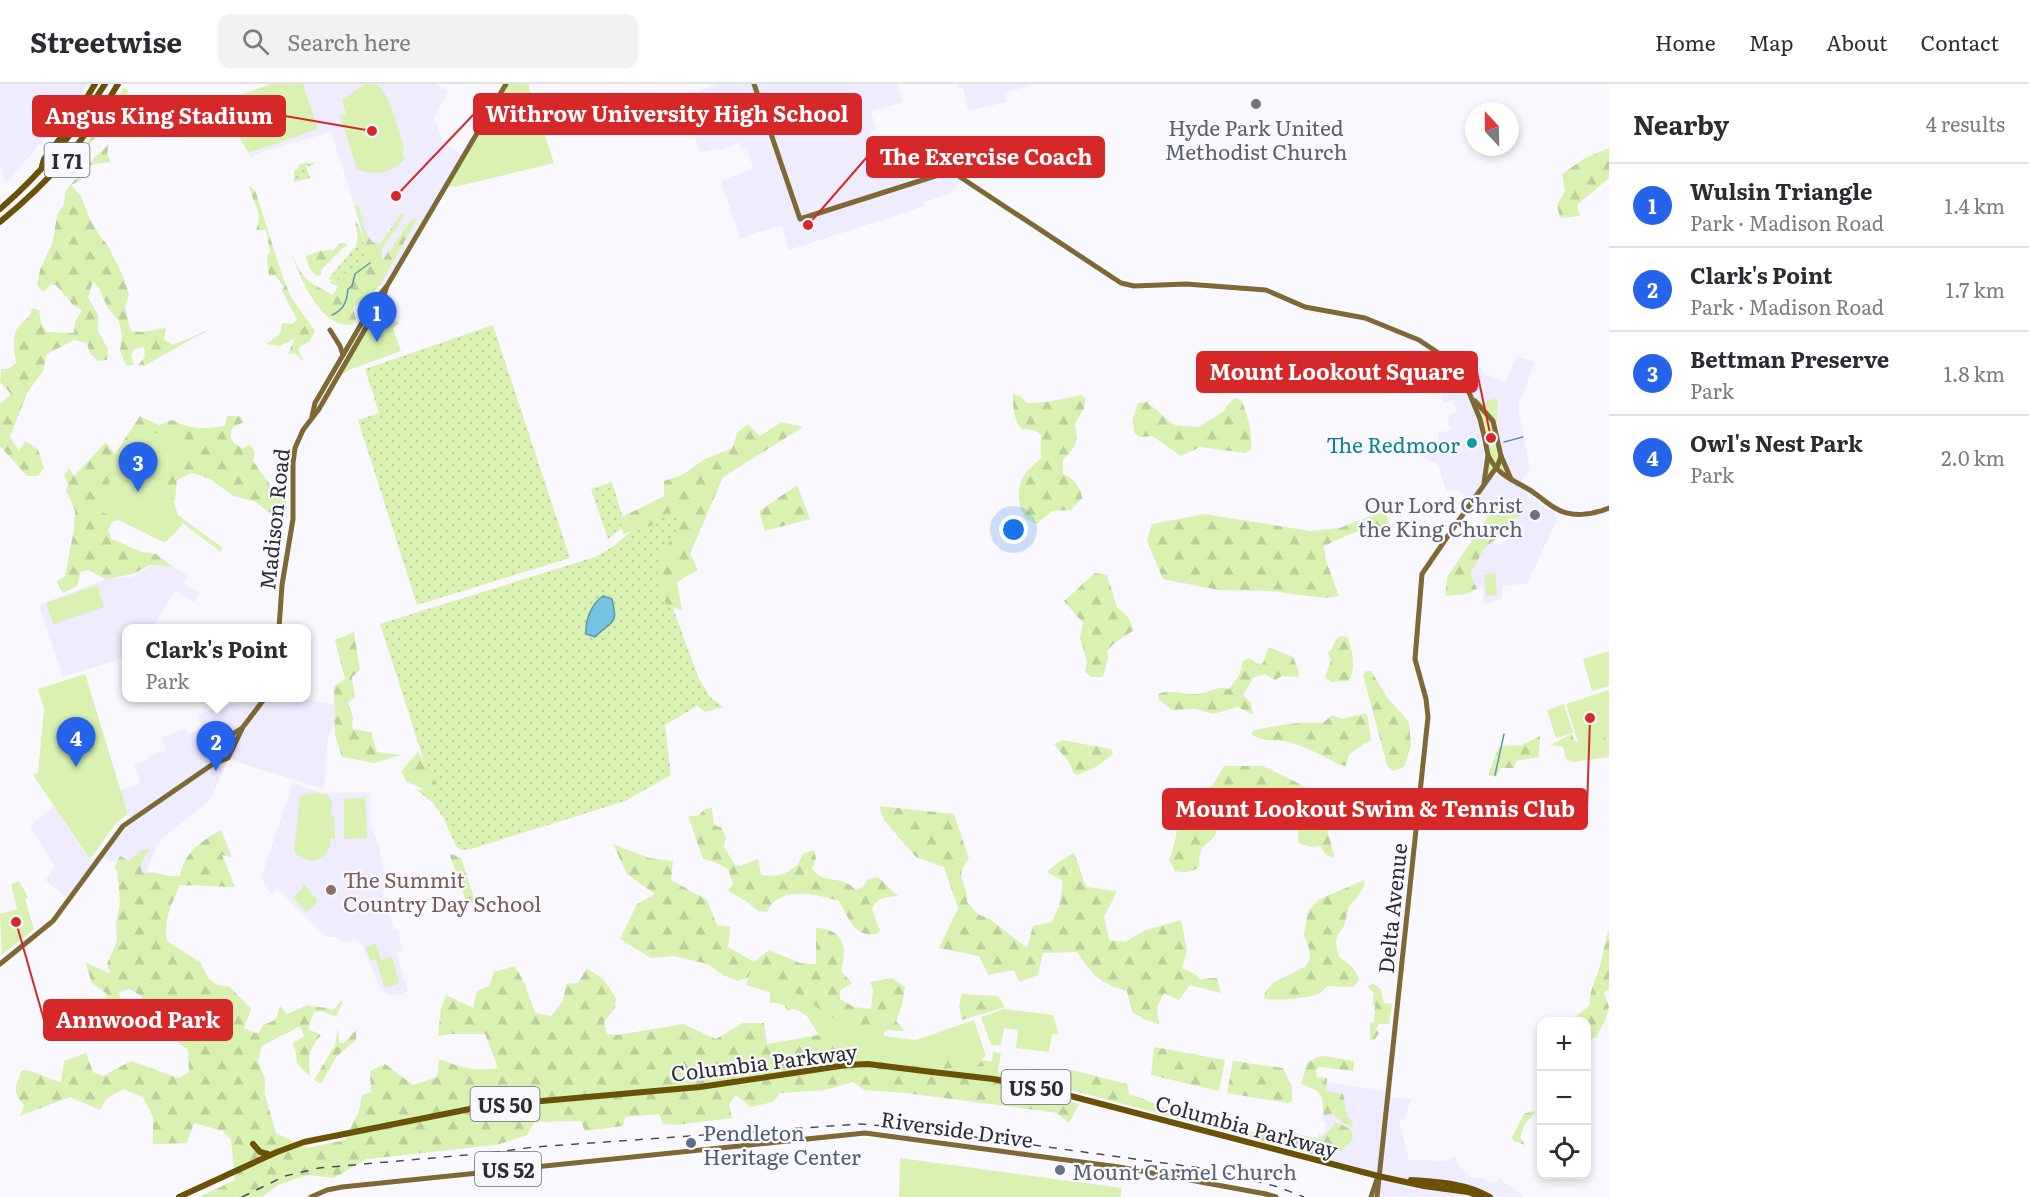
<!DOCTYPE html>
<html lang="en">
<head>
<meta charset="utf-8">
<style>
	body { margin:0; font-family:Literata,serif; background:#f2f2f3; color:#2b2b33 }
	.controls { position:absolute; right:18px; bottom:18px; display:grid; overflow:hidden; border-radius:12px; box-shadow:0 3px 9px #0003 }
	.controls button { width:54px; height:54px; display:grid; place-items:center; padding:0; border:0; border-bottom:2px solid #e1e1e2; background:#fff; color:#2b2b33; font:30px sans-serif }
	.compass { position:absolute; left:1465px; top:18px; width:54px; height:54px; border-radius:50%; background:#fff; box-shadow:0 3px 9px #0003; rotate:338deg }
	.you { position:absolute; left:1014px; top:446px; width:21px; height:21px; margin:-15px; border:4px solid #fff; border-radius:50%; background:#1a73e8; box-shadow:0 0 0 9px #1a73e833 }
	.badge { display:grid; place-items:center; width:39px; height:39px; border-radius:50%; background:#2563eb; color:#fff; font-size:20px; font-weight:700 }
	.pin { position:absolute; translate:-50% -50px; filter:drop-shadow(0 2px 3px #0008) }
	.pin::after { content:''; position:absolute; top:32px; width:21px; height:18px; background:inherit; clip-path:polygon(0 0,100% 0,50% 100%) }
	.popup { position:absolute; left:122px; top:540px; width:189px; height:78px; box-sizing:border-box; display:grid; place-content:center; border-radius:12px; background:#fff; filter:drop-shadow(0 2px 4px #0005); font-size:20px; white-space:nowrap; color:#7c7c81 }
	.popup b { font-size:22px; color:#2b2b33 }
	.popup::after { content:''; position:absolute; left:50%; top:100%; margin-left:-12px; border:12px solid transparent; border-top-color:#fff }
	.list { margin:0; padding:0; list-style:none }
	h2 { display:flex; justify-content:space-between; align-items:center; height:78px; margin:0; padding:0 24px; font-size:26px }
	h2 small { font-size:20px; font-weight:400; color:#7c7c81 }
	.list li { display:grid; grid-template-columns:39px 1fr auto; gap:18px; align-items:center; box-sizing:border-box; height:84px; padding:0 24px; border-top:2px solid #e1e1e2 }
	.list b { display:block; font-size:22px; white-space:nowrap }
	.list p { margin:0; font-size:20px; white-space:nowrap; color:#7c7c81 }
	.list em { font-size:20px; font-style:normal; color:#7c7c81 }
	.icon { flex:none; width:33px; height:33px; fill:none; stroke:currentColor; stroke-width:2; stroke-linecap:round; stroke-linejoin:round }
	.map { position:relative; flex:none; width:1609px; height:1113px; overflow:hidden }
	header { display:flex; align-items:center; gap:36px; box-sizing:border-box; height:84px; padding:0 30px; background:#fff; border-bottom:2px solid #e1e1e2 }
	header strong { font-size:28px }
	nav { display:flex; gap:33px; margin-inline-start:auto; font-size:21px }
	.search { width:420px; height:54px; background:#f2f2f3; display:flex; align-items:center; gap:15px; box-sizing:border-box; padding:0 21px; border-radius:12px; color:#7c7c81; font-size:22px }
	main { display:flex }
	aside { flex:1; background:#fff }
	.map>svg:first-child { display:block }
	.built { fill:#eeecfe }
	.grass { fill:url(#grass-dots) }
	.forest { fill:url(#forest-firs) }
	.park { fill:#d9f2b2 }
	.water { fill:#73c3e1; stroke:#5e96ad; stroke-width:1.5 }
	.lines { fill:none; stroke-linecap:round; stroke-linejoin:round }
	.stream { stroke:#5e96ad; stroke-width:1.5 }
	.major { stroke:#7e6834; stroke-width:5 }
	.highway { stroke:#6a5106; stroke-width:6 }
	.rail { stroke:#4e4d53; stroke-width:1.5; stroke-dasharray:8 8; stroke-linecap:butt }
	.worship-dot { fill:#6b7280; stroke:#f9f8fe; stroke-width:2 }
	.culture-dot { fill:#0f9aa8; stroke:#f9f8fe; stroke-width:2 }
	.education-dot { fill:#8d6e63; stroke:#f9f8fe; stroke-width:2 }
	.service-dot { fill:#5c6f8a; stroke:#f9f8fe; stroke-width:2 }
	.labels { text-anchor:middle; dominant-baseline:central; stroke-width:4.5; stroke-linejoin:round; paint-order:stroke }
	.shield { fill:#f9f8fe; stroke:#6b6a70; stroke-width:1.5 }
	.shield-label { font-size:20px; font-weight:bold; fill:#2e2d33 }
	.worship-label { font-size:21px; fill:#5b616d; stroke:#f9f8fe }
	.culture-label { font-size:21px; fill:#0d838f; stroke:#f9f8fe; text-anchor:end }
	.street-label { font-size:21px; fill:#2e2d33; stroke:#f9f8fe }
	.education-label { font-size:21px; fill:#785e54; stroke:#f9f8fe; text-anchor:start }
	.service-label { font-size:21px; fill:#4e5e75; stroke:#f9f8fe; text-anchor:start }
	.leader { fill:none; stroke:#d62828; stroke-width:2 }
	.callout-dot { fill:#d62828; stroke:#f9f8fe; stroke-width:2 }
	.callout { fill:#d62828; stroke:#d62828; stroke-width:2 }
	.callout-label { font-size:22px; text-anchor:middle; font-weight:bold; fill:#fff }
</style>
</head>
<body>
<header>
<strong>Streetwise</strong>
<div class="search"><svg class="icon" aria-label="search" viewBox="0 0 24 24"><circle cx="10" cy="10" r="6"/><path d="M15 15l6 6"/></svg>Search here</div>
<nav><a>Home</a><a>Map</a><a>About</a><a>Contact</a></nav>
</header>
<main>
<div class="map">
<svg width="1609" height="1113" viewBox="0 0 1609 1113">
	<defs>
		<pattern id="grass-dots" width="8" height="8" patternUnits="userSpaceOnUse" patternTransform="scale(1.5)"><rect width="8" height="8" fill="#d9f2b2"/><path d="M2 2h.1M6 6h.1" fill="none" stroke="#bbd09a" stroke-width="1.8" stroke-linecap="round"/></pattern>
		<pattern id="forest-firs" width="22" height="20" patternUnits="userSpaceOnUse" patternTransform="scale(1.5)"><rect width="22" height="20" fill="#d9f2b2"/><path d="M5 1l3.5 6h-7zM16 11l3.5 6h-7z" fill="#bbd09a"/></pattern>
	</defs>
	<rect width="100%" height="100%" fill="#f9f8fe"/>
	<g class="built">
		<polygon points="0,0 87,0 73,26 67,29 5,100 0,80"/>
		<polygon points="303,0 436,0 448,7 434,33 443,59 463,72 382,207 331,48 265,67 251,73 249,69 317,45"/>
		<polygon points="718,0 897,0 903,18 871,27 876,45 870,48 879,81 890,78 892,81 903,78 910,100 951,87 961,94 952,109 924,118 925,122 789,166 782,141 740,154 721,97 753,85 747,64 741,65 739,59 720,66 719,64 700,69 683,16 700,10 700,6"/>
		<polygon points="958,0 1033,0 1005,9 1006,18 968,27 963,4 959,4"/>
		<polygon points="1517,272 1535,278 1518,322 1530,385 1522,397 1524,407 1555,430 1557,435 1527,500 1502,502 1502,515 1484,520 1483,505 1463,507 1478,461 1499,460 1505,458 1510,450 1469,421 1471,416 1455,405 1446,407 1438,380 1428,377 1422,366 1423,363 1438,361 1438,349 1451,346 1447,332 1457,328 1453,316 1443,319 1441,311 1447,308 1432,290 1447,275 1458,282 1463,273 1468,279 1475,275 1484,290 1505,299"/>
		<polygon points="151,482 173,483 188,491 183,499 199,509 194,518 176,506 152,544 126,544 126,573 63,593 39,521 109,494 132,493"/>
		<polygon points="231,614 298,614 338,621 336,636 328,653 324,705 228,675 211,715 163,754 154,766 146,790 107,775 102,770 130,737 120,706 140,700 134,680 149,676 148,672 166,666 162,653 185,645 187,650 202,645 198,631 233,619"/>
		<polygon points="293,699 322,709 371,708 371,740 380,767 385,796 383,813 394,843 392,844 394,846 397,845 403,867 396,869 408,907 400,911 388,911 379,902 362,860 355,856 345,858 335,853 326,853 277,804 271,810 264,800 262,791"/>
		<polygon points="54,722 89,775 100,772 69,815 45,796 55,783 30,742"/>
		<polygon points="1325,998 1387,1007 1387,1013 1411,1015 1405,1034 1399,1036 1409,1076 1444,1077 1455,1073 1459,1082 1472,1094 1482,1094 1493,1100 1499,1095 1523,1111 1522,1113 1374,1113 1378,1093 1310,1074 1319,1049 1325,1049 1327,1039 1322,1035"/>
	</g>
	<g class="grass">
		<polygon points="307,78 308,80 313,78 315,80 306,83 310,94 294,98 294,87 299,84 298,81"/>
		<polygon points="355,138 357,138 362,151 367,178 343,190 338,202 330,199 332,196 328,195 356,162 358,154"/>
		<polygon points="493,241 570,474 417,521 358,336 379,329 365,285"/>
		<polygon points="612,398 625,441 608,455 591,405"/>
		<polygon points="689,405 699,446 661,491 699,595 711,614 723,623 705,628 697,622 665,641 671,691 625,717 471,765 461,766 456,762 443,733 433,719 417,706 433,705 380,540 595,473 614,462 648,432"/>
	</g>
	<g class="forest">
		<path d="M124,4l4,2c0,16 -53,70 -66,85l28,-36z"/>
		<path d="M109,60l-2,10 4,8 -18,2 -10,6 -2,10 -10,5 10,11 7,19 10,18 10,13 14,28 7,20 -4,14 6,23 11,1 24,-4 -2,11 9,6 35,-15 -64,36 -6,-1 7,-8 -1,-10 -10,2 -3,7 3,9h-8l-6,-14 2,-15 -3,-15 -11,-12 -9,-21 -6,-7 -5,16 10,18v16l10,18 -1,11 -9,1 -8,-7 -3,-11 -13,-3 -27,14 -4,17 -16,22 -17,44 9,14 6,-10 13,8 6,19 -6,8h-11l-27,-30v-42l11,-10 -11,-12 1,-13h7l8,-6c-1,-13 -6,-29 5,-39 6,-6 9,-6 11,-16l7,2 2,13 6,9 27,1 1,-11 7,-12 -9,-5 -17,-20h-6l-7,7 -6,-7 3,-15 13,-29 4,-26 7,-11 2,-14 30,-34z"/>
		<polygon points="1609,64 1609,94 1577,121 1580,132 1560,134 1557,121 1565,107 1562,90 1585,74"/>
		<path d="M249,102l6,4 28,88 8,19 24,34 -5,10 -12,7 5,13 -9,-8 -6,1 7,-16 -15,8 -14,-2 14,-10 2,-11 11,1 4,-5 -15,-28 2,-4 -9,-12 -6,1 -2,-20 3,-4 -4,-22h-10c8,-18 -3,-25 -7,-44z"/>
		<path d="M354,121l5,1 5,23 8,13 8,2 21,-30 4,1 -23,34v12l30,-42h5l-36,64 -17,22 -6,-1 -5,4 3,12 -5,5c-31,3 -52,-49 -60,-73 13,30 15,28 42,43l6,-11 -1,-4 5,-6 24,-13 -6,-34z"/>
		<path d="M345,159l2,2 -1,2 -3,1 -22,22v4l-3,2c-8,-4 -10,-11 -12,-20l14,-5 14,-1 5,-6z"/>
		<path d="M1013,310l7,2 7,7 19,-1 36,-7 4,4 -2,9 -9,16c3,19 2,22 -12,35v15c11,5 17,11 19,24l-11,12 -19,1 -15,13c-3,-1 -6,-2 -9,-4 -10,-9 -12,-29 -6,-41 4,-9 12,-14 19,-21v-23l-7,-5 -13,-1c-8,-12 -8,-21 -8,-35z"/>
		<path d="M1235,314l7,3c6,17 11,31 9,49l-6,3 -45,-6 -19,9 -29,-20 -11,1 -7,-4 -1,-15 5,-15 9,-1 27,23 24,2 25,-15 5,-8z"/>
		<path d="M140,332l19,9 13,-5c21,10 31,9 53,6l2,-10h12l5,6 -11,5c-5,11 -1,17 10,21l7,-4 5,9 -2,8 18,25 11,11 4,-2 1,23 -9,-7 -4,5 -20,-15 -21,-5 -23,-17 -18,-6 -15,7 -2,20 -3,1 3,18 7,6 -9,10 -8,5 -45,-21 -8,3 -4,8 4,9 30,13 14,2 17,13 -23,-2 -17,9 -27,5 -18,-9 -7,2 -4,14 -14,7 -6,-12 8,-5 9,-47 1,-19 -9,-19 2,-7 -4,-9 5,-7 5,8 32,-34 9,12z"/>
		<polygon points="781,338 803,343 723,393 690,470 698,486 677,498 682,527 666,520 657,493 661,472 683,436 672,425 653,441 623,450 620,434 664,412 664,397 682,391 705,375 732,364 738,348 748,340 760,352"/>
		<polygon points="797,401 810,435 765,447 759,427"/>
		<polygon points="1500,415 1516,419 1523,427 1519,433 1510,437 1504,450 1485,463 1470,490 1477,505 1467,510 1445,512 1447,493"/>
		<polygon points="1385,427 1391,444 1355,448 1324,462 1326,477 1339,512 1325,514 1269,507 1218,506 1163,495 1147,457 1152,440 1205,430 1310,447 1339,444"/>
		<path d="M1095,489l12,2 10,32 11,10 6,13c-9,7 -19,11 -27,21l1,7 -5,19h-12l-6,-5 2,-11 -7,-23 3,-15 -19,-22z"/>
		<polygon points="354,548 360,586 352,593 355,614 348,618 353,633 352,645 371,648 377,668 401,671 374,679 342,673 335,651 334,602 345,595 335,556"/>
		<path d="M1340,552l7,1c6,11 9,33 2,44l-18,1 -6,-5 6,-16 -3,-8c6,-5 6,-13 12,-17z"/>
		<path d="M1269,563l24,10 6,15 -1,5 -16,-1 -7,4 -11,-6 -11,4 -10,17 8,8 2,10 -2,1 -13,-7 -25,7 -17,-5 -24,1 -13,-10 -1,-6c13,-5 24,1 38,0 13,0 18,-9 33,-5l10,-13 4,-15 7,-3 9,7 4,-2z"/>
		<polygon points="1366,587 1371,587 1387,613 1409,638 1411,662 1404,683 1392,687 1387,681 1363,591"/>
		<path d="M1367,629l4,27 -15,9 -7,6 -3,11 -6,-1c-15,-8 -31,-17 -48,-22 -14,-5 -27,1 -41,-9l3,-4c22,-4 46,-9 69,-7l9,-8 10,4z"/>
		<polygon points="1609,644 1609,673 1573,678 1566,675 1563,663 1550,661 1572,650 1575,660 1583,658"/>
		<polygon points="1540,652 1539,673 1516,677 1514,684 1500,684 1497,693 1488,691 1499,662 1522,661"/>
		<polygon points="1062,656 1111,665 1113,670 1098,682 1078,691 1073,689 1071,681 1054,660"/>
		<polygon points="418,668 435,697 436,704 430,712 422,704 407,698 401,687"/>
		<path d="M1224,682h39l35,17 16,11 9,21 11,40 -1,3 -8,-4 -5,-8 -10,1 -11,-4c-2,-6 0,-8 -1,-13 -2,-14 -11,-23 -23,-28 -9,-3 -15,-4 -23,1 -11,20 -17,16 -35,26 -3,17 -20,11 -18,38 -8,6 -15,6 -24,4l-6,-11c10,-27 10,-39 4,-67 9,-8 13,-5 23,-1l16,-6z"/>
		<path d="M879,722l75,8 15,45c-17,19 0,24 -2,43l11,12 13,6 36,28 6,-22 19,-4 8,-19 3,-22 -15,-8v-3l26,-18 12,35 31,4 -13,26 5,23 16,2 21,-12 35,-10 6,30 -5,18 15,7 2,4 18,-1 4,15 -31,-8 -11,15 -15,-7 -7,14 2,17 -13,-4 -14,-8 -5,-21c-28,-8 -34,-15 -50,-39l-34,1 -5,22 -18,7 -6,-12 -26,5 -9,-19 -40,-8 19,-40 -14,-41 -28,-10 -32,-37z"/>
		<path d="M712,724l2,17 8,3 4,10 -2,9 11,18 5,1 18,-7 3,16c19,3 35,-3 42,-21l11,-4 2,9 -4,10c12,13 17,8 32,13 4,1 9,5 12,8l7,-3 5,-8 10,-2 20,19c-12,1 -22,1 -26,14l8,20 -2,4c-25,4 -28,-15 -39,-33 -23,-7 -60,-16 -72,11l-9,-1 -12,-10 -18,-10 5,-8 -5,-14 -14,-7 -11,-3 -15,-43h10l7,-7z"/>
		<path d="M221,746l11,27 -10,-2 13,32 -55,-2c-9,21 -16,32 -13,56l33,21 8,16 9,7 13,2 21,22 -7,19 14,6 6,-10c12,-2 13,-6 16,-18l7,8 20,-9c10,3 17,1 26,5l8,-9h2l-7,16 -14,-6 -8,1 -6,17 13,6c-13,15 -13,22 -11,42l-13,-14 -2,-15 -3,-4 12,-8 -4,-10 -38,20 -4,15 7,18v16l11,38 32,15 37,-8 14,-29 3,-16 9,-3 -1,-21 15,-7 28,21 24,-8 2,-18c18,7 39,14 59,9l-13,-34h-33l-14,2 3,-28 5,-13 27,13 4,-17 12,-5 5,-14 21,-6 10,18 10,29 16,3 12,-15 3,-17 12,-1 9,-15 17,12 12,18 -1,10 -11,14 3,12 11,1 65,-11 33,15 27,-16h21l3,21 52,-9 -13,-20 -12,-7 -6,3 -6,-9 -12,1 1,-23 -16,-5 -17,6 -15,-6 -16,-11 -33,-8 -23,2 -31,-19 17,-35 18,-10 -28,-20 -14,-30 36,14 24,3 -2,19 36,20 10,25 13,2 -2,20 26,15 15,-12 31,13 16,1v-36c28,1 32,19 25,43l11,12 -12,8v8l14,8 17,2 2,-19 -3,-8 22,-4 13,9 -3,18 -6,16 9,10 -19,-1 -4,5 8,11 76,9 20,6 12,1v11l19,2 1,-4 18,-2 11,9 16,3 5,-12 59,15 2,10c15,4 26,11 41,16 16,5 32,5 48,10l2,4 11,1 16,6 15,2 11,-4 47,10 11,-10 4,-7 16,7 2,10c-14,20 -18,8 -35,17l-251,-67 -66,-14 29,17 49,12 -10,19 -12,-10 -151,-20 -42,-3 -11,-8 -28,8 -45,3 -7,9 -23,5 -14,-12 -7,10 3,13 -56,7 -13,-1 -4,-10 -34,3 -2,9 -38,5 -4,-10 -46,1 -8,13 -31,10 -129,14 -33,19 -27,-3 -29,10 -16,12h-63l36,-17 -4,-40 -8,-9 -29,-8 -7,20 -34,1v-27l-10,-20 -20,-8 -16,9 -7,12 -30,-13 -50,19 4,-11c-13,-13 -8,-20 -2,-35 17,0 22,9 39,12l3,-21 22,-8 7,19 10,4 28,-15 48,17 10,-6 -1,-22 -26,-21 -22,-34 -11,-6 -10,3 4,13 -19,13 -3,-13 6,-11 -15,-11 -7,-21 26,12 -4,-10 10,-23 -1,-18 4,-21 -3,-32 -3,-2 6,-12 9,5 12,-11 8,-1c-4,8 -12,16 -6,24 13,-3 23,5 37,3 4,-23 21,-35 41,-46z"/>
		<polygon points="451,770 461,774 475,817 467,820 450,772"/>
		<path d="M1364,796l1,5 -9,14 -7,7 -5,20 -7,10 -1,7 3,14c11,7 16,10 20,23l-5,7 -27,-1c-2,2 -4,5 -7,7 -8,5 -48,9 -56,5l1,-6 8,-9 33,-17 4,-7 -1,-11 -5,-13 4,-24 10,-11z"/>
		<path d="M1609,845v61l-5,2 5,15 -4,14 -9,16 -9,4 -1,-19 -16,-1 20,-16c-1,-13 4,-21 8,-33 5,-14 6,-29 11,-43z"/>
		<polygon points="1374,900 1381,905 1384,919 1392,920 1389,940 1379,940 1376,945 1379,949 1375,955 1370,956 1370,939 1374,938 1375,922 1372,920 1374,909 1368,903 1369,901"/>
		<polygon points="962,910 998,912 1005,923 962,936 959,922"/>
		<polygon points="338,943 339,959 344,959 357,945 356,956 337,972 321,1000 314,996 335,961"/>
		<polygon points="1154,963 1225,976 1219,1007 1151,991"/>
		<polygon points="1324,972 1354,977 1353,987 1320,983 1316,986 1317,993 1327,994 1326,1007 1343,1010 1348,1034 1352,1036 1353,1040 1351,1043 1336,1034 1333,1029 1324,1032 1322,1013 1316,1006 1301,1000 1307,979 1317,973"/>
		<polygon points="1233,977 1283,984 1292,1003 1292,1017 1288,1019 1227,1009"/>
		<polygon points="1533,1027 1535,1029 1525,1040 1520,1053 1525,1061 1514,1057 1512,1053 1524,1030"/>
	</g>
	<g class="park">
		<polygon points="271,0 303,0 318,45 249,69 238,52 212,28 215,20"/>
		<path d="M367,0l11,1 11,15 15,46 -2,10 3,3c-14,15 -30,17 -48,10l-17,-53 6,-2 -4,-15c8,-2 14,-11 25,-15z"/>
		<polygon points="506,0 528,0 554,79 455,103 446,102"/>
		<polygon points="809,9 814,9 814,14 782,23 779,22 781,17"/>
		<polygon points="376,226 399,239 393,244 401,267 349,286 338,293"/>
		<path d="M1493,314l5,2c-3,33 0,49 13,79l-15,-10 -12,14 4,-28 -11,-56 8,3z"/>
		<polygon points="169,345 188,357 165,391 178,431 223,464 221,468 182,439 167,457 163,458 98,426 126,359"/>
		<polygon points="1495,489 1497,511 1486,512 1484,491"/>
		<polygon points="97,501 104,523 53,540 46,519"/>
		<polygon points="1609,567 1609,602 1592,607 1583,575"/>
		<polygon points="85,590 128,730 117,738 90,775 33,691 38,689 44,625 38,605"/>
		<polygon points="1609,606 1609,659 1607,659 1605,653 1600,654 1605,671 1587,674 1578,658 1566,620"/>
		<polygon points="1564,620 1573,649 1556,654 1547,626"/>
		<polygon points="1576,656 1577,658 1586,675 1572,677 1566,659"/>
		<path d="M314,709l14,2 4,6 -1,15 3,1c0,6 1,14 1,22l-4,-1c0,13 -7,21 -20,23l-14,-6 -3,-4 6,-55z"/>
		<polygon points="365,713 367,754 344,755 344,715"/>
		<polygon points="19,797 28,813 25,815 34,845 2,871 0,830 17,825 11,800"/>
		<polygon points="302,801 306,801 313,813 316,813 317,819 306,828 293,814 303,803"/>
		<polygon points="376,860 381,876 392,873 399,898 397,900 387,903 384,902 376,876 370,876 366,863"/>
		<polygon points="753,880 855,949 870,943 884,944 884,952 916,956 974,936 986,972 981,976 940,977 924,983 871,977 870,975 850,974 841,976 836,946 795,925 770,917 772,909 746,901"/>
		<polygon points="1004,925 1053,931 1059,950 1052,950 1049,968 1016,964 1018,946 1004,944 1001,962 991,961 981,933"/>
		<polygon points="993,968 1001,969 997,992 938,985 984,982 992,977"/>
		<polygon points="900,1074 1122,1104 1121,1113 899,1113"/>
	</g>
	<path class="water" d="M603,512l9,3c7,28 -1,21 -17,38l-9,-3c-1,-13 5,-30 17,-38z"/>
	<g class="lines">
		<g class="stream">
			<path d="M332,231c12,-5 15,-14 16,-26l4,-3 3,-12 15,-11"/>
			<polyline points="1504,358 1523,353"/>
			<polyline points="1495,691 1504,650"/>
		</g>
		<g class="major">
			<polyline points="754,0 800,135 951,87 1121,199 1134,202 1186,200 1266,206 1305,223 1365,234 1419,256 1452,278 1461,289 1480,335 1485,356 1488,371 1484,399"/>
			<polyline points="330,246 340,262 343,271"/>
			<polyline points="1475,317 1493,337 1501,372 1511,395"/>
			<polyline points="312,332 315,319 374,218 386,203"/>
			<path d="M1489,373c9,18 22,22 39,32 9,5 17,13 27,19 16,10 37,7 54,0"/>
			<polyline points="279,544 282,501 293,435 293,379 295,364 303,346 319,325 383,214 387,202 506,0"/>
			<polyline points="214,678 234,649 242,644"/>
			<polyline points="0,880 53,837 123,742 213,680 228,674 243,643 265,614"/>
			<polyline points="311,1113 327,1106 342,1103 865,1049 1119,1083 1266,1110 1276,1113"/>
			<polyline points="1371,1113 1378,1092"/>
			<polyline points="1377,1113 1428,633 1426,615 1415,575 1422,490 1452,446 1498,381 1501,372"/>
		</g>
		<g class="highway">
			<polyline points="42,82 44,75 69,43 95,0"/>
			<path d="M0,125c42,-36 76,-78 105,-125"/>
			<path d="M0,138c51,-42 85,-81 118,-138"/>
			<polyline points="253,1060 260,1068 268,1070"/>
			<path d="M1411,1096c28,2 54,3 79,17"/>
			<polyline points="179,1113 277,1068 304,1058 485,1022 700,1003 847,981 868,980 924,987 993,995 1036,1003 1378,1092 1424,1102 1468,1108 1482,1113"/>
		</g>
		<polyline class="rail" points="242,1113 285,1092 319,1084 489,1069 534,1063 860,1040 909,1044 1215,1086 1278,1103 1304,1113"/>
	</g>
	<g class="worship-dot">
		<circle cx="1256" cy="20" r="6"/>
		<circle cx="1535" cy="431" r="6"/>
		<circle cx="1060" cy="1086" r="6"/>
	</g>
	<circle class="culture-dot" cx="1472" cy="359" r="6"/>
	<circle class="education-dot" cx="331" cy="806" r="6"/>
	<circle class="service-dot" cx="691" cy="1059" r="6"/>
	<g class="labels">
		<g class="shield">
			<rect x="44.5" y="59" width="45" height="34" rx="4.5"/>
			<rect x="1001.5" y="986" width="69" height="34" rx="4.5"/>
			<rect x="470.5" y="1003" width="69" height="34" rx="4.5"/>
			<rect x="475" y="1068" width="66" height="34" rx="4.5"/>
		</g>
		<g class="shield-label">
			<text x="67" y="76">I 71</text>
			<text x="1036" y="1003">US 50</text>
			<text x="505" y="1020">US 50</text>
			<text x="508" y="1085">US 52</text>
		</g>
		<g class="worship-label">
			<text x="1256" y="42">Hyde Park United<tspan x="1256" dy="24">Methodist Church</tspan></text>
			<text x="1523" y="419" text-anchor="end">Our Lord Christ<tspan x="1523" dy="24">the King Church</tspan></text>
			<text x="1072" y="1086" text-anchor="start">Mount Carmel Church</text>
		</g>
		<g class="culture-label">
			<text x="1460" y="359">The Redmoor</text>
		</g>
		<g class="street-label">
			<text transform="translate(273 435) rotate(-84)">Madison Road</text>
			<text transform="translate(1391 824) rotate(-84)">Delta Avenue</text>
			<text transform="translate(764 977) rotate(-7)">Columbia Parkway</text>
			<text transform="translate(1247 1041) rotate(15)">Columbia Parkway</text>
			<text transform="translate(957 1044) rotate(8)">Riverside Drive</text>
		</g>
		<g class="education-label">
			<text x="343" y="794">The Summit<tspan x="343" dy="24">Country Day School</tspan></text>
		</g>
		<g class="service-label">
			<text x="703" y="1047">Pendleton<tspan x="703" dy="24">Heritage Center</tspan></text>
		</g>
	</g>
	<path class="leader" d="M396 112L474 30M372 47L285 32M808 141L867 73M1491 354L1477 288M1590 634L1587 725M16 838L44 936"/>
	<g class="callout-dot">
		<circle cx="396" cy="112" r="6"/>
		<circle cx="372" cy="47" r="6"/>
		<circle cx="808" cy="141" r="6"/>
		<circle cx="1491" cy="354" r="6"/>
		<circle cx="1590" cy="634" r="6"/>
		<circle cx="16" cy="838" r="6"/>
	</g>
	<g class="callout">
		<rect x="474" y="10" width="387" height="40" rx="6"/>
		<rect x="33" y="12" width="252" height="40" rx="6"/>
		<rect x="867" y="53" width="237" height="40" rx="6"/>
		<rect x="1197" y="268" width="280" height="40" rx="6"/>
		<rect x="1163" y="705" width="424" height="40" rx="6"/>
		<rect x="44" y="916" width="188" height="40" rx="6"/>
	</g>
	<g class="callout-label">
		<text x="667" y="38">Withrow University High School</text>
		<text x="159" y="40">Angus King Stadium</text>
		<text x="986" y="81">The Exercise Coach</text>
		<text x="1337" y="296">Mount Lookout Square</text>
		<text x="1375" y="733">Mount Lookout Swim &amp; Tennis Club</text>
		<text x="138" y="944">Annwood Park</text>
	</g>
</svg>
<div class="controls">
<button>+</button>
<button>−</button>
<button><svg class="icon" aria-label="locate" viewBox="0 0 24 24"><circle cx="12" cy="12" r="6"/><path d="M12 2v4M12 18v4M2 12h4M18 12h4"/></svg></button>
</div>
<svg class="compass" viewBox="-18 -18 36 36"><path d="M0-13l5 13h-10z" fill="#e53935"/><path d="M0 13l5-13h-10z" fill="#7c7c81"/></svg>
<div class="you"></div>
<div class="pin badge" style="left:377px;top:258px">1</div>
<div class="pin badge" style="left:216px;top:687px">2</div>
<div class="popup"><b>Clark's Point</b>Park</div>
<div class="pin badge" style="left:138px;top:408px">3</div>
<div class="pin badge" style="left:76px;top:683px">4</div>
</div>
<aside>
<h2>Nearby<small>4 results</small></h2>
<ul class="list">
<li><span class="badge">1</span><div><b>Wulsin Triangle</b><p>Park · Madison Road</p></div><em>1.4 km</em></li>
<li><span class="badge">2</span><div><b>Clark's Point</b><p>Park · Madison Road</p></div><em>1.7 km</em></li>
<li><span class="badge">3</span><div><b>Bettman Preserve</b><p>Park</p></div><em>1.8 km</em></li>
<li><span class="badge">4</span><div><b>Owl's Nest Park</b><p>Park</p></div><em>2.0 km</em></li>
</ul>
</aside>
</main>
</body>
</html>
